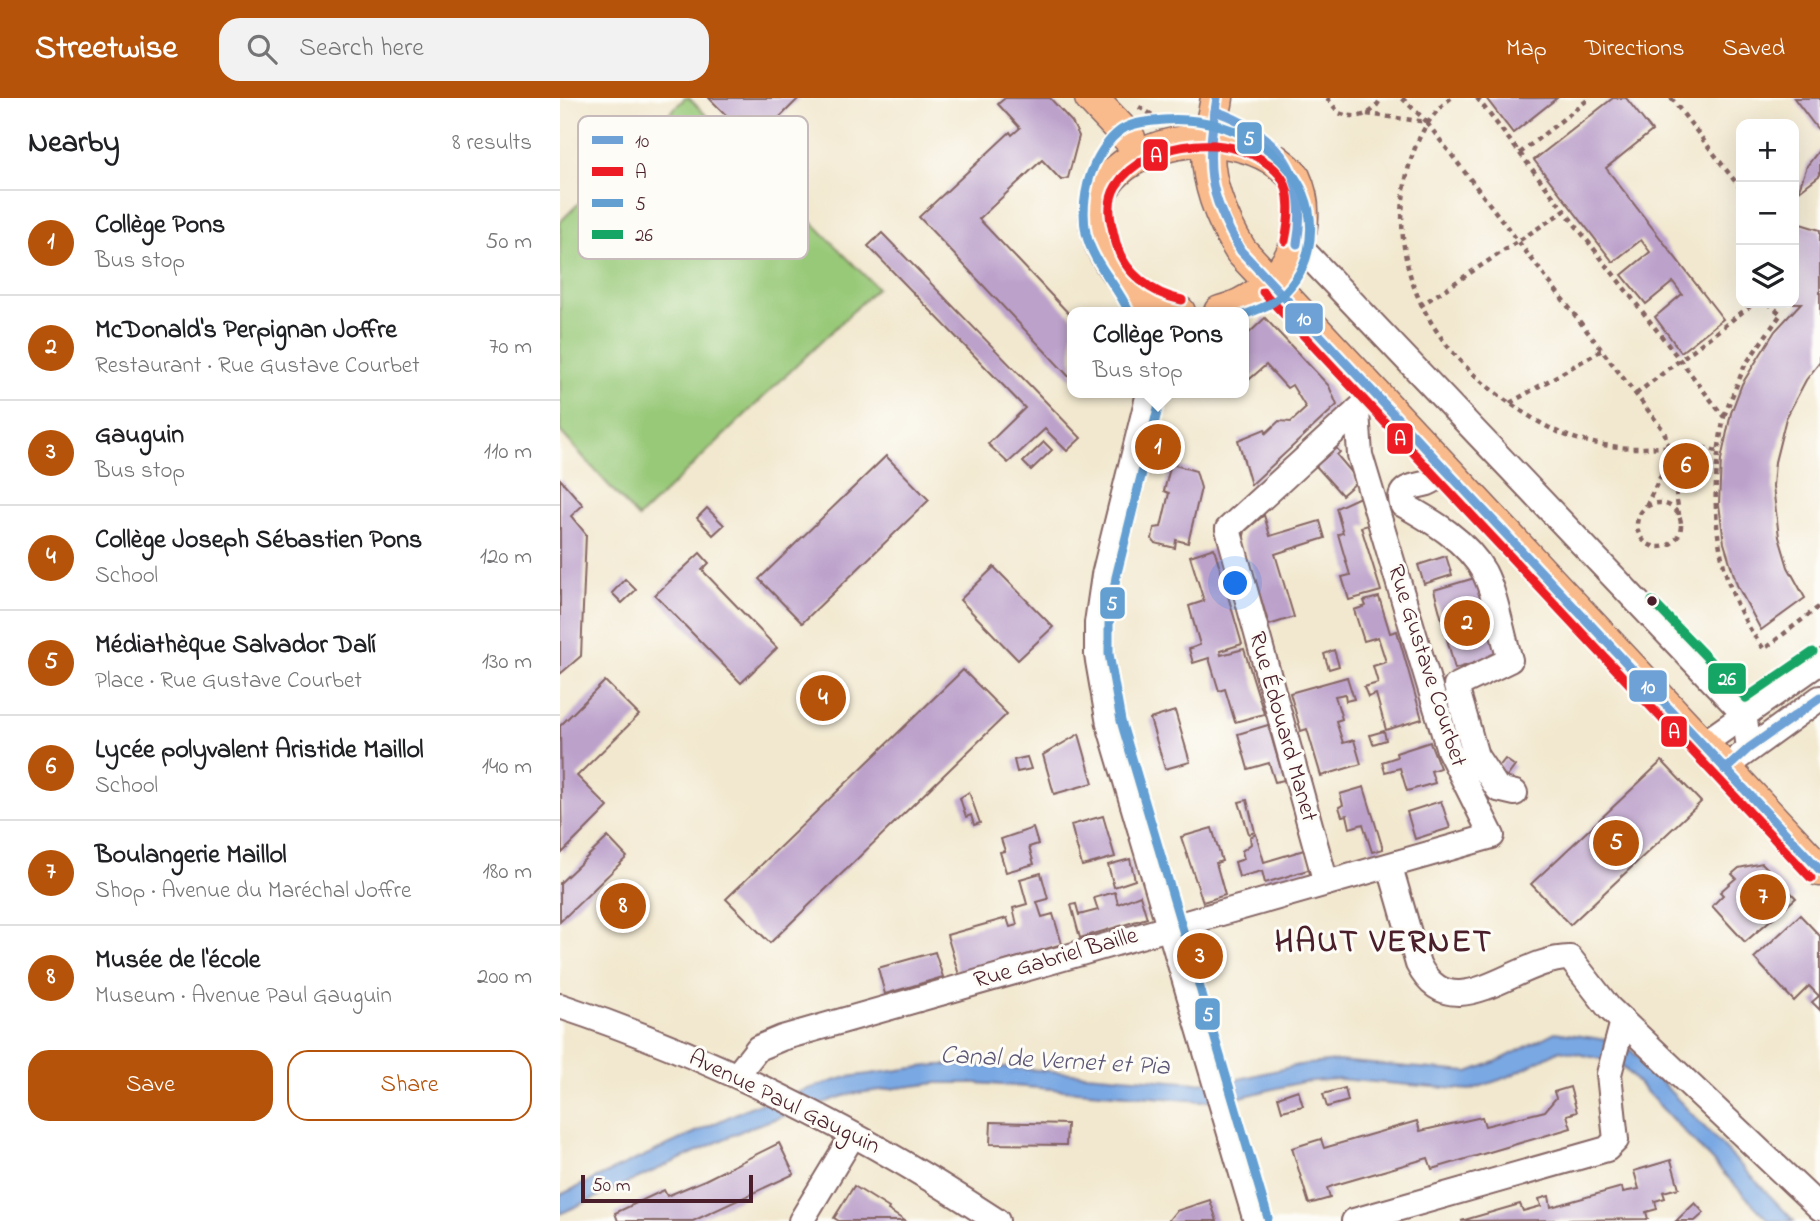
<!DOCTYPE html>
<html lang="en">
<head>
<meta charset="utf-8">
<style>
	body { margin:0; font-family:"Indie Flower",sans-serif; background:#f2f2f2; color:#202124 }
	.controls { position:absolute; right:21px; top:21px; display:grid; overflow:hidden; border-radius:14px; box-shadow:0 7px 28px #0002 }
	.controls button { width:63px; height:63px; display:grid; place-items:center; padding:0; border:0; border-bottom:2px solid #e0e0e0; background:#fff; color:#202124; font:35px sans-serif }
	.scale { position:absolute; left:21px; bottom:18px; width:172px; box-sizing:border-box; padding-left:7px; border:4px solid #4a1f2b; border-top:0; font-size:19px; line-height:24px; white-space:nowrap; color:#4a1f2b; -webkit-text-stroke:5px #fdfcf7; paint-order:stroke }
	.you { position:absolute; left:676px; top:486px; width:24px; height:24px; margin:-18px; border:5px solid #fff; border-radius:50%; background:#1a73e8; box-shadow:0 0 0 10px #1a73e833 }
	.badge { display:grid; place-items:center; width:46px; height:46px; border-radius:50%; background:#b45309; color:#fff; font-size:23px; font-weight:700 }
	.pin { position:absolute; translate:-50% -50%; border:4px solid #fff; box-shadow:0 2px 7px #0006 }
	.popup { position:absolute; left:507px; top:209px; width:182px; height:91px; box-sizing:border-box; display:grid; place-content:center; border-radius:14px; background:#fff; filter:drop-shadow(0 2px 5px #0005); font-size:23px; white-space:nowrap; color:#757577 }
	.popup b { font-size:26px; color:#202124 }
	.popup::after { content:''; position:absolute; left:50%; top:100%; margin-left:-14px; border:14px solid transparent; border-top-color:#fff }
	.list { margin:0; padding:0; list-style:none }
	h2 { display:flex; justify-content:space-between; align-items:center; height:91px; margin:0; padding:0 28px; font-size:30px }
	h2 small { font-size:23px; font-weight:400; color:#757577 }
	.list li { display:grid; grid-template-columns:46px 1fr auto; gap:21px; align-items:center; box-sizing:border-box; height:105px; padding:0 28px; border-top:2px solid #e0e0e0 }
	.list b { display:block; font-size:26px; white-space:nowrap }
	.list p { margin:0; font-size:23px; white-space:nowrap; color:#757577 }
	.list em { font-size:23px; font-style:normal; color:#757577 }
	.actions { display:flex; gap:14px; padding:21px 28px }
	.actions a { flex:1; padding:16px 0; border:2px solid #b45309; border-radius:21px; text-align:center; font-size:24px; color:#b45309 }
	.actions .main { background:#b45309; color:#fff }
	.icon { flex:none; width:38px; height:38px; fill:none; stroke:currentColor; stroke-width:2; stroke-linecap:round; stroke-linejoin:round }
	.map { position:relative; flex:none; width:1260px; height:1123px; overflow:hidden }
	header { display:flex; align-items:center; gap:42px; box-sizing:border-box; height:98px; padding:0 35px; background:#b45309; color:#fff }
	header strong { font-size:33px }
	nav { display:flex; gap:38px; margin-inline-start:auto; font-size:24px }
	.search { width:490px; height:63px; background:#f2f2f2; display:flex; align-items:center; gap:18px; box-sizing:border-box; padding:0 24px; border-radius:21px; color:#757577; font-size:26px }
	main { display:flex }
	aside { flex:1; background:#fff }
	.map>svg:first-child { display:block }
	.green { fill:#98c978; stroke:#717452; stroke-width:2 }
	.water { fill:#79a8e3; stroke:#626487; stroke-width:2 }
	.building { fill:#bca1cb }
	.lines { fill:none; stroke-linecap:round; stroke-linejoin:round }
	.minor-casing { stroke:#856564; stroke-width:28 }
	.major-casing { stroke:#856564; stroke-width:35 }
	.path { stroke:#856564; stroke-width:4.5; stroke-dasharray:5 5; stroke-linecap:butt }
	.minor { stroke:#fff; stroke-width:24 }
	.major { stroke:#fabb8c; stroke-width:32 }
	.bus-1-casing { stroke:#fdfcf7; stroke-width:14 }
	.bus-2-casing { stroke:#fdfcf7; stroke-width:14 }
	.bus-3-casing { stroke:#fdfcf7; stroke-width:14 }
	.bus-4-casing { stroke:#fdfcf7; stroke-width:14 }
	.bus-1 { stroke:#6ea2d7; stroke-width:9 }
	.bus-2 { stroke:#ed1c24; stroke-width:9 }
	.bus-3 { stroke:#649fd2; stroke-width:9 }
	.bus-4 { stroke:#15a565; stroke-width:9 }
	.bus-dot { fill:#4a1f2b; stroke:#fdfcf7; stroke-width:2.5 }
	.labels { text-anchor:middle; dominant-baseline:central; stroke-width:6; stroke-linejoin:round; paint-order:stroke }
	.street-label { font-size:24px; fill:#4a1f2b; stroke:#fdfcf7 }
	.water-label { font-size:26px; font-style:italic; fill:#5d5675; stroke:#fdfcf7 }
	.district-label { font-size:32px; font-weight:bold; letter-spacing:2px; fill:#4a1f2b; stroke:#fdfcf7 }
	.key { fill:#fdfcf7; stroke:#c7baba; stroke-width:2 }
	.key-label { font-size:19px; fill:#4a1f2b }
	.line-badge { stroke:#fdfcf7; stroke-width:2.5 }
	.badge-label { font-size:19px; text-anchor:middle; font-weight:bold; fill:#fff }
</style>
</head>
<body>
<header>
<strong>Streetwise</strong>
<div class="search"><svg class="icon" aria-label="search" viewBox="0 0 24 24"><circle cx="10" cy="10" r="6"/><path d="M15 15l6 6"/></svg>Search here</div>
<nav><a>Map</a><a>Directions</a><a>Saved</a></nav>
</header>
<main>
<aside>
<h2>Nearby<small>8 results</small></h2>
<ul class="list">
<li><span class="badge">1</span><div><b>Collège Pons</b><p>Bus stop</p></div><em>50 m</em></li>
<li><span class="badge">2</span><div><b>McDonald's Perpignan Joffre</b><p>Restaurant · Rue Gustave Courbet</p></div><em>70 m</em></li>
<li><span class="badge">3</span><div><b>Gauguin</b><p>Bus stop</p></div><em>110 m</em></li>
<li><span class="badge">4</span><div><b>Collège Joseph Sébastien Pons</b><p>School</p></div><em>120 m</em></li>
<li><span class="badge">5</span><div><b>Médiathèque Salvador Dalí</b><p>Place · Rue Gustave Courbet</p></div><em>130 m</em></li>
<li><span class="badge">6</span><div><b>Lycée polyvalent Aristide Maillol</b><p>School</p></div><em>140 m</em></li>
<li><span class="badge">7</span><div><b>Boulangerie Maillol</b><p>Shop · Avenue du Maréchal Joffre</p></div><em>180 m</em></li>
<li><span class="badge">8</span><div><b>Musée de l'école</b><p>Museum · Avenue Paul Gauguin</p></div><em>200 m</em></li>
</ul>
<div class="actions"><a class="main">Save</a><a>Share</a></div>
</aside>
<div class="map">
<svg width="1260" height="1123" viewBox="0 0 1260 1123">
	<rect width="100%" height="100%" fill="#fdfcf7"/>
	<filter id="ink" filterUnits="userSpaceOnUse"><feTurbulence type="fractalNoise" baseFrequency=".0143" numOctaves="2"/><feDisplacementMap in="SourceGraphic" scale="14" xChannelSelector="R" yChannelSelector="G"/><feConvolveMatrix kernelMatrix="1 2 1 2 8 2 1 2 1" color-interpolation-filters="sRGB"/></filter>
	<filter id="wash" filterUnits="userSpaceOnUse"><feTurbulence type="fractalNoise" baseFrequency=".00686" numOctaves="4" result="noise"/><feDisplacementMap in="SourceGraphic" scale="28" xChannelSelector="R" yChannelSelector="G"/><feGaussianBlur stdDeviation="1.57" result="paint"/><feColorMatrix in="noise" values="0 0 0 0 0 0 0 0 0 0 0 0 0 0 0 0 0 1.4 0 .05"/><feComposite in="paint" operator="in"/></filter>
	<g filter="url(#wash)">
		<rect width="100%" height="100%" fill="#f2e8cf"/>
		<polygon class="green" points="125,0 129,0 317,190 78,420 0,333 0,124"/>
		<polygon class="water" points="995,934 1047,942 1069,950 1234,1123 1209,1123 1059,965 1000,952 948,979 910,992 778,981 742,984 681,999 642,1003 416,985 377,985 290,996 188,1030 0,1116 0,1097 190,1009 287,979 376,967 416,967 636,985 675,982 739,967 777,963 908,974 940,962"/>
		<g id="blocks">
			<g class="building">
				<polygon points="149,0 239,0 194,45"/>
				<polygon points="445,0 490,0 512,24 519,38 508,80 501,82 482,62 419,121 512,219 512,282 359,119 450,34 452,37 460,30 438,6"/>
				<polygon points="926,0 997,0 953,35"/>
				<polygon points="1053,0 1066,0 1092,33 1046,70 1163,221 1121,254 1095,219 1122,196 1113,184 1086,206 1062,177 1090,154 1081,142 1053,164 974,62"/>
				<polygon points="1234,0 1260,0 1260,34 1252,24"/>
				<polygon points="1260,51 1260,77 1238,94 1247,68"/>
				<polygon points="1234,124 1260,132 1260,264 1246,282 1226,320 1215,364 1213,388 1219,439 1228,469 1245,500 1201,532 1177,487 1164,445 1159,406 1161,362 1171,315 1182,286 1215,233 1241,205 1234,205"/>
				<polygon points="322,135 521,340 507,353 485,331 448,365 428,346 465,310 308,148"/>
				<polygon points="705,220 769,288 777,307 691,387 678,342 705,331 706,335 719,323 731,324 746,310 732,287 727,290 706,267 684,286 684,240"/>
				<polygon points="484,344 492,352 471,372 463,364"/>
				<polygon points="776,350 780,354 777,357 794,377 796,385 782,397 756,368"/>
				<polygon points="326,358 369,402 242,525 199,481"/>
				<polygon points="611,366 636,373 641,390 628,445 616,442 615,450 595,445 592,441 594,430 601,429 609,395 604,393"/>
				<polygon points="0,381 23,407 11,418 26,436 21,558 0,576"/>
				<polygon points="800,399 808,427 801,429 821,493 789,502 782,479 790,477 778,436 783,435 776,410"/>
				<polygon points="147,410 164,427 153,437 137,420"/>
				<polygon points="704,417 710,438 760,423 765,440 715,456 734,519 709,527 683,442 685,433"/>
				<polygon points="654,450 682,546 660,553 661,557 684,551 704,616 675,624 665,591 659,593 649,560 633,565 629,551 640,547 629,508 644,503 630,458"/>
				<polygon points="140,455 149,465 142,472 217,550 181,585 95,497"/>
				<polygon points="886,458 892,477 864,486 858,467"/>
				<polygon points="434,469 493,529 458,562 400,502"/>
				<polygon points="918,479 940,557 895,571 874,492"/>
				<polygon points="65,481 76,492 62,505 52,495"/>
				<polygon points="819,499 830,535 837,533 862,621 826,632 816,596 808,599 804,589 818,585 813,568 826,564 818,539 804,543 794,512 806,508 804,503"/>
				<polygon points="774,552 779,568 769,571 764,556"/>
				<polygon points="403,572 447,616 210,845 166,801"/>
				<polygon points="787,579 794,601 786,603 785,596 775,598 782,621 776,623 783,645 794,642 801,666 761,678 747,631 741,633 730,595"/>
				<polygon points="45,583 79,617 17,678 48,709 2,755 0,628"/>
				<polygon points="615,613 630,664 605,671 590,621"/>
				<polygon points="708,627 724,682 715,684 709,665 688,671 678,636"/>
				<polygon points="824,633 826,642 813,646 810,637"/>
				<polygon points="519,636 533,685 494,696 483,657"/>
				<polygon points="870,644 880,670 871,673 875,685 847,693 840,670 825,674 822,664 837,659 836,655"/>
				<polygon points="467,659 471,671 457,674 454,662"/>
				<polygon points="945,661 955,668 944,683 934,675"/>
				<polygon points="1102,663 1141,704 1010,827 971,786"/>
				<polygon points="804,689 823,751 812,754 803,726 790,730 787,717 782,718 779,709 783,707 780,696"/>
				<polygon points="409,694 420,725 414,727 411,717 406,719 400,700"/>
				<polygon points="687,702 695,734 689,736 679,704"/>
				<polygon points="881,703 890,730 855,741 847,714"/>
				<polygon points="543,718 555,759 522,768 511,727"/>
				<polygon points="473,730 478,746 469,749 474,766 446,774 440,754 445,753 441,741"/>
				<polygon points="652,730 662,763 656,765 665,797 643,804 621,739"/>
				<polygon points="696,736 704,764 744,752 751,771 705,785 702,773 679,779 675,764 684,761 682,753 691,746 690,739"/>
				<polygon points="48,739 67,759 0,824 0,785"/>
				<polygon points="570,761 575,782 554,789 548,767"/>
				<polygon points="1202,765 1236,800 1185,844 1152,808 1163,797 1160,794 1176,780 1172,776 1179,770"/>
				<polygon points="481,775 488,801 477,804 482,819 493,816 502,846 399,877 387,837 447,820 450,829 457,827 453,810 467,806 460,781"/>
				<polygon points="555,794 558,806 580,797 587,820 520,840 511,807 516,806 519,817 538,812 534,800"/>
				<polygon points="1240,817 1260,838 1260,912 1252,904 1259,898 1249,888 1234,903 1194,860"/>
				<polygon points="375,854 383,879 325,896 318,870"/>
				<polygon points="1010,989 1017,1014 1007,1017 1011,1030 872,1071 868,1060 775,1087 767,1090 770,1100 749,1106 732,1050 761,1041 764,1050 857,1023 860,1033 922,1019 925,1028 985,1013 996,1000 994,994"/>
				<polygon points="785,990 788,1003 767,1009 763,996"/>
				<polygon points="738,992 743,1008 722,1013 718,999"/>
				<polygon points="431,1024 507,1026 506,1047 430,1046"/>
				<polygon points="219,1045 234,1076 133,1123 58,1123 55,1115 104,1092 107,1098 145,1082"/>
				<polygon points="1111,1062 1119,1090 1103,1094 1105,1100 1095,1103 1097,1111 1086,1114 1088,1121 901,1123 960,1106 963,1113 981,1108 979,1101 989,1098 991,1109 1062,1089 1063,1094 1079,1091 1074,1073"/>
				<polygon points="294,1088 329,1110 328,1112 345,1123 279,1123 274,1120"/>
				<polygon points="650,1102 657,1123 608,1123 616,1113"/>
				<polygon points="1135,1105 1144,1115 1135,1123 1116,1123"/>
			</g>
		</g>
	</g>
	<g filter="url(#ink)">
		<use href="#blocks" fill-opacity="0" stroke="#856564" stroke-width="2"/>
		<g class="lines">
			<defs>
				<g id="minor">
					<polyline points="737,146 1184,616 1189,650"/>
					<polyline points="589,295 544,477 537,525 537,557 549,626 696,1123"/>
					<path d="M887,373c-6,4 -12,9 -19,12 -13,4 -31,3 -26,21 30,17 64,36 82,68 12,23 18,62 26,88l-54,26 20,70 22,33 17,4"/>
					<polyline points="1143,646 1260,564"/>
					<polyline points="1179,659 1260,600"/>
					<path d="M830,769l28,97c35,69 99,-7 152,-6l39,50 211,200"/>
					<polyline points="766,785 668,431 797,313"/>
					<path d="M0,908c154,51 301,126 437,215"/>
					<polyline points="177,977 198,950 222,940 932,738 889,652 800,357 797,313 814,297"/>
					<polyline points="241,1123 293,1037"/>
					<polyline points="794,1123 1047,1051 1056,1042 1049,976 1063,923"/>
				</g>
				<g id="major">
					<polyline points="531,0 569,40"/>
					<path d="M657,0c-2,14 -7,29 -8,44 -5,36 13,79 32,109l579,619"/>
					<path d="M619,214c-26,-3 -49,-22 -64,-43 -81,-111 111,-171 179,-92 27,57 -17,121 -74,135"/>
				</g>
			</defs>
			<use href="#minor" class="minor-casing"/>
			<use href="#major" class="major-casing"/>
			<g class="path">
				<path d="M767,0l12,15c18,7 34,3 42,-15"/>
				<path d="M891,0c-25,19 -39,50 -45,81 -18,94 28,173 105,225 18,12 38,26 60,33 20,7 52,12 73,11 31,-1 41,-6 73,3"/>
				<path d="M917,0l247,319c-16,79 -12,166 40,232l56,-43"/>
				<polyline points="1111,0 1181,91"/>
				<polyline points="579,9 599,21"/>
				<polyline points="807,16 867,24 842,0"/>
				<polyline points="867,25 1104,333 1111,357 1119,417"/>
				<polyline points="960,55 1030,0"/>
				<polyline points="860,208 1004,113"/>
				<polyline points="1076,296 1194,205"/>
				<polyline points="950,305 1042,252"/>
				<polyline points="1164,318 1185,267 1221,216 1208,205"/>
				<circle cx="1099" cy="427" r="22"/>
				<polyline points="1086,408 1111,357"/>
			</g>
			<use href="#minor" class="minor"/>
			<use href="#major" class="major"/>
			<defs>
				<g id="bus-1">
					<path d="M657,0c-11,66 -11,94 24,153l579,619"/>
					<path d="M655,13c65,23 94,64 82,133"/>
					<polyline points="1165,672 1189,650 1260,600"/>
				</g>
				<g id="bus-2">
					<polyline points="703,194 1251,780"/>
					<path d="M622,202c-30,-6 -58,-27 -66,-57 -5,-19 -11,-39 0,-57 31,-49 125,-56 163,-12 14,16 10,48 6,67"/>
				</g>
				<g id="bus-3">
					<path d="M569,214c-12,-28 -36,-48 -43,-79 -5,-25 0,-55 13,-77 18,-31 31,-33 65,-36 74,-6 163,47 144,131 -4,19 -18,40 -35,51 -9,6 -20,9 -29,13"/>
					<polyline points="601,298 556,479 549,526 549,556 561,623 708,1120"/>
				</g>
				<polyline id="bus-4" points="1092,503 1186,600 1253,554"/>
			</defs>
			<use href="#bus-1" class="bus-1-casing"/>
			<use href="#bus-2" class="bus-2-casing"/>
			<use href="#bus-3" class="bus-3-casing"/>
			<use href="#bus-4" class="bus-4-casing"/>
			<use href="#bus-1" class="bus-1"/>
			<use href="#bus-2" class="bus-2"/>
			<use href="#bus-3" class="bus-3"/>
			<use href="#bus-4" class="bus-4"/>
		</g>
	</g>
	<circle class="bus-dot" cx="1092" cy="503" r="6"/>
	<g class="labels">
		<g class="street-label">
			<text transform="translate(866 568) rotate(72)">Rue Gustave Courbet</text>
			<text transform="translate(722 629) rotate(74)">Rue Édouard Manet</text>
			<text transform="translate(496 861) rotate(-16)">Rue Gabriel Baille</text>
			<text transform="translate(224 1005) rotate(26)">Avenue Paul Gauguin</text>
		</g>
		<g class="water-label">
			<text transform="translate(495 964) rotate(3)">Canal de Vernet et Pia</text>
		</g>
		<g class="district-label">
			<text x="824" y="845">HAUT VERNET</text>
		</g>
	</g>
	<rect x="18" y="18" width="230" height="143" rx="10" class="key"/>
	<rect x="32" y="38" width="31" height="8" fill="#6ea2d7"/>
	<rect x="32" y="69" width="31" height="9" fill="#ed1c24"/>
	<rect x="32" y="101" width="31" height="8" fill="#649fd2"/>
	<rect x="32" y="132" width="31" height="9" fill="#15a565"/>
	<g class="key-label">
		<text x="75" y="49">10</text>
		<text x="75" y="80">A</text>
		<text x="75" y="112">5</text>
		<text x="75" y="143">26</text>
	</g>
	<g class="line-badge">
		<rect x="676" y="23" width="27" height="34" rx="7" fill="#649fd2"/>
		<rect x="582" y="40" width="27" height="34" rx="7" fill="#ed1c24"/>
		<rect x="724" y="204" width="40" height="33" rx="7" fill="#6ea2d7"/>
		<rect x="826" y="324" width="28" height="33" rx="7" fill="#ed1c24"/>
		<rect x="539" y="488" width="27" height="34" rx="7" fill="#649fd2"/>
		<rect x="1147" y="564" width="40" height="33" rx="7" fill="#15a565"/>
		<rect x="1068" y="571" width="40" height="34" rx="7" fill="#6ea2d7"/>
		<rect x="1100" y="617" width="28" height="33" rx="7" fill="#ed1c24"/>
		<rect x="634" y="899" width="27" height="34" rx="7" fill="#649fd2"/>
	</g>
	<g class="badge-label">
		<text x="689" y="47">5</text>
		<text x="596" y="64">A</text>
		<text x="744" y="227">10</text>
		<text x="840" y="347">A</text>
		<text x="552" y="512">5</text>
		<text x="1167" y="587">26</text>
		<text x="1088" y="595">10</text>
		<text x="1114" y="640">A</text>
		<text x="648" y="923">5</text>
	</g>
</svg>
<div class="controls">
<button>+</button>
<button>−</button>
<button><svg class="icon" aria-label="layers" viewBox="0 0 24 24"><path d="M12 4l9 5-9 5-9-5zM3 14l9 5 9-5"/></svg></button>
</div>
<div class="scale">50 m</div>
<div class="you"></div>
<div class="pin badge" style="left:598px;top:349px">1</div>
<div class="popup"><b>Collège Pons</b>Bus stop</div>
<div class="pin badge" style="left:907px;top:525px">2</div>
<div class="pin badge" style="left:640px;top:858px">3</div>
<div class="pin badge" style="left:263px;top:600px">4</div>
<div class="pin badge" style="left:1056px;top:745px">5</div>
<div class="pin badge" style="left:1126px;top:368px">6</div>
<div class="pin badge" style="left:1203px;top:799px">7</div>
<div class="pin badge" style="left:63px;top:808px">8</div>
</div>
</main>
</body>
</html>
